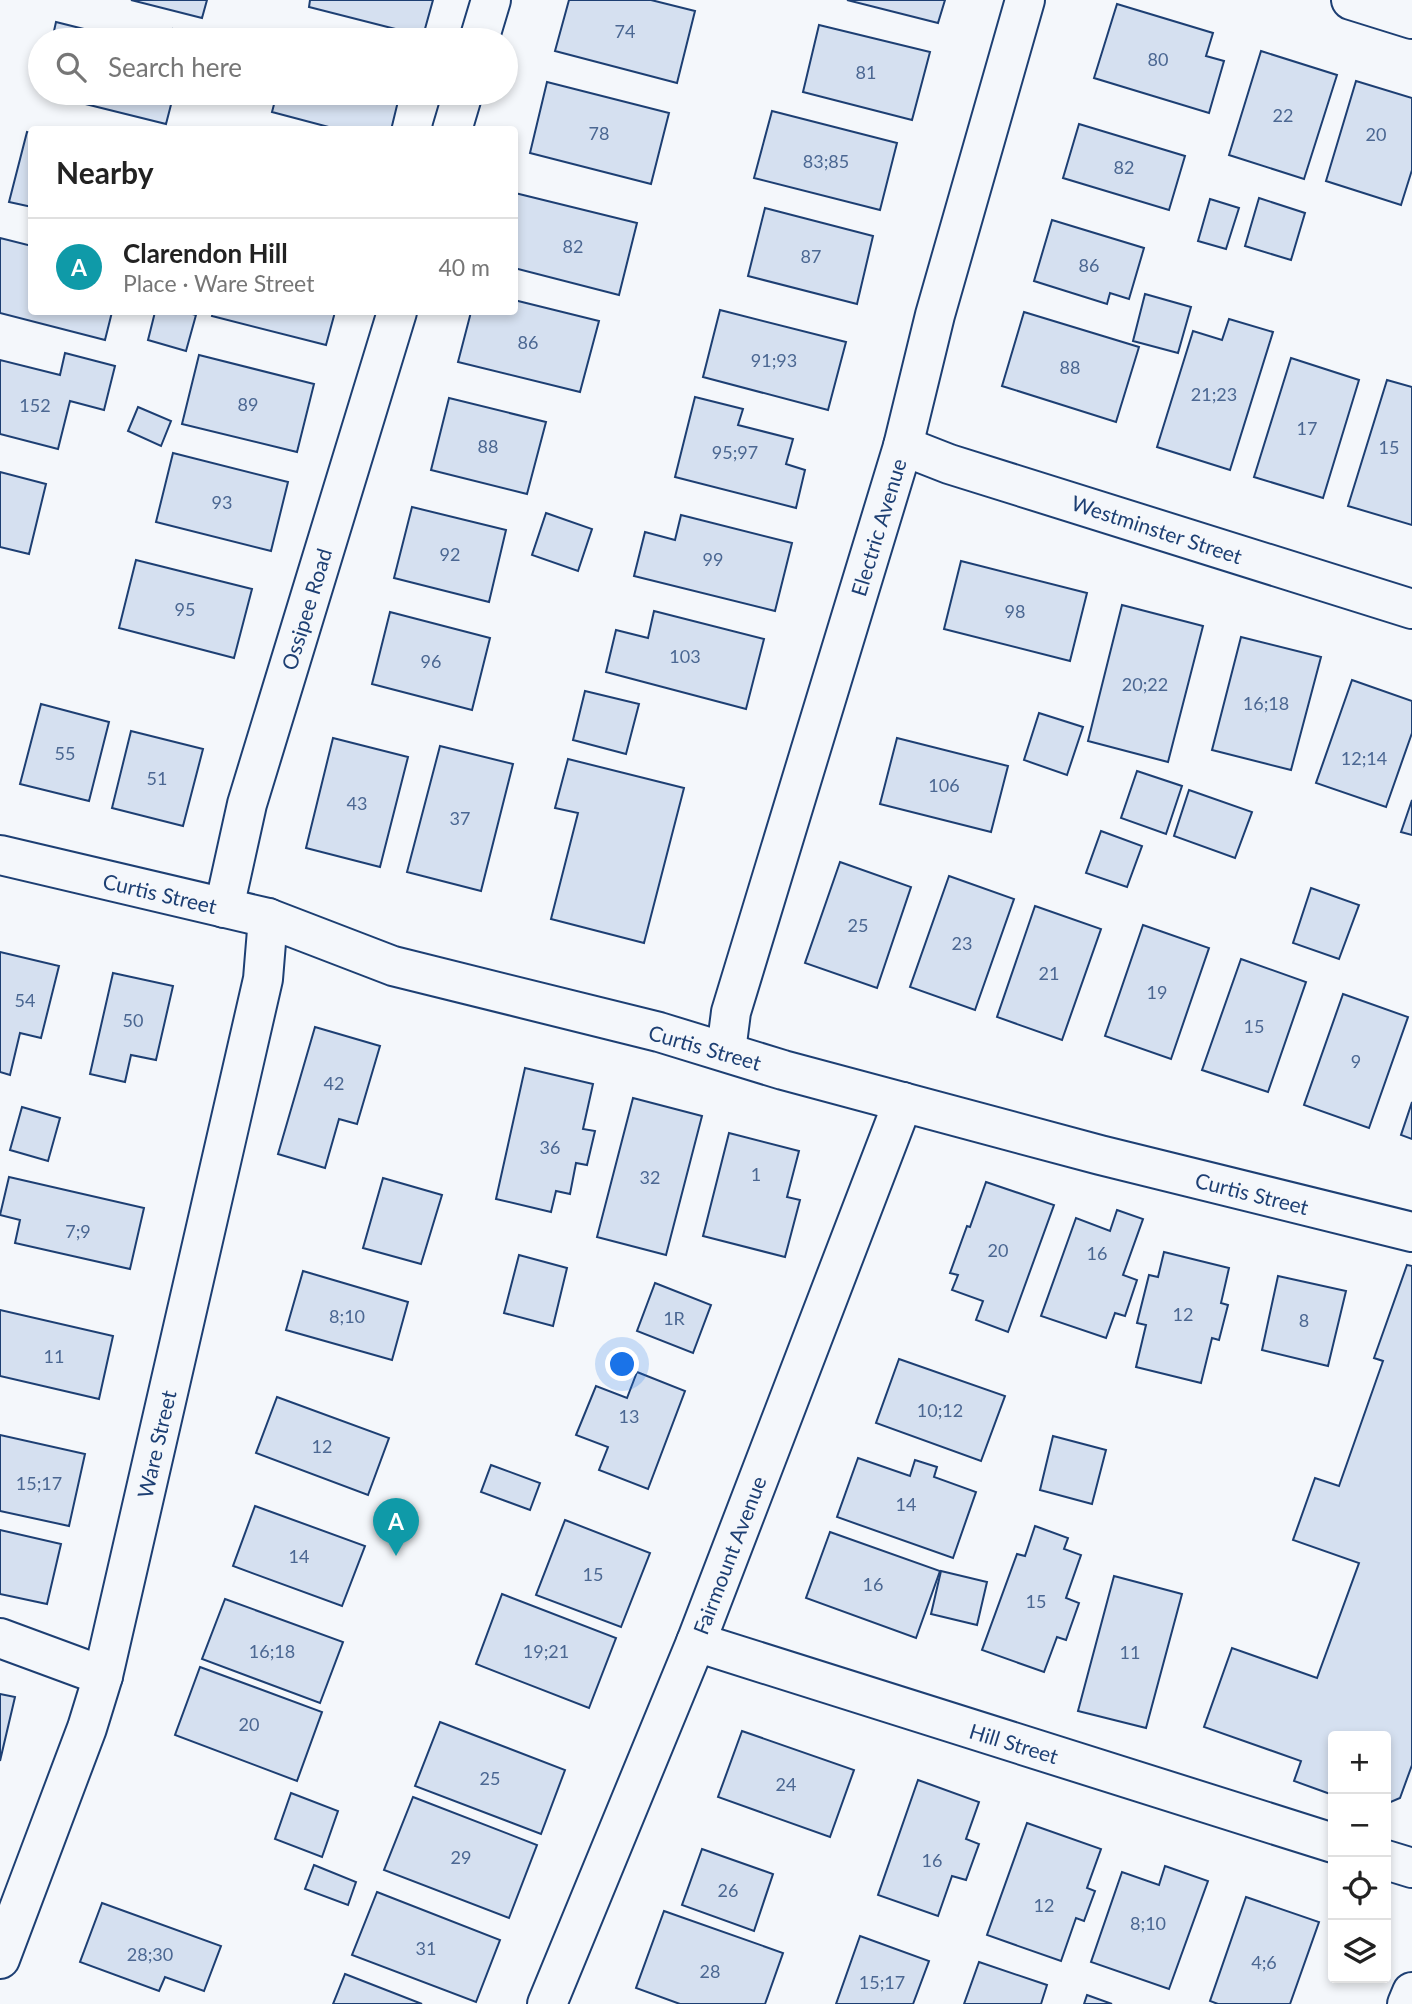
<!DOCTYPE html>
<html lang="en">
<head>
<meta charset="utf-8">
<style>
	body { margin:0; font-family:Lato,sans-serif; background:#f6f6f6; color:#222 }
	.controls { position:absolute; right:21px; bottom:21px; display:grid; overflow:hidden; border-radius:7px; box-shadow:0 4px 10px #0003 }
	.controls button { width:63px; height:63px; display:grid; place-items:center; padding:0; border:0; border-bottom:2px solid #e0e0e0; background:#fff; color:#222; font:35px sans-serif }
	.you { position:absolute; left:623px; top:1365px; width:24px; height:24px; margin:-18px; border:5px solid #fff; border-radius:50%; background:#1a73e8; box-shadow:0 0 0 10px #1a73e833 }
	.badge { display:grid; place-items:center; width:46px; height:46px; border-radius:50%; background:#c62828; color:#fff; font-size:23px; font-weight:700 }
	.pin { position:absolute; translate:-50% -58px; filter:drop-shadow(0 2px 4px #0008) }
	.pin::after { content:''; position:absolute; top:37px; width:24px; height:21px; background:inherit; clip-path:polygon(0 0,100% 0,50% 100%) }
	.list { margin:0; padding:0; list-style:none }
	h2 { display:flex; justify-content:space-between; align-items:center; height:91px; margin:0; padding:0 28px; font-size:30px }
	h2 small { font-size:23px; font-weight:400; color:#767676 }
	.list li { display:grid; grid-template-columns:46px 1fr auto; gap:21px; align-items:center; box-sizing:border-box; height:98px; padding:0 28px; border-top:2px solid #e0e0e0 }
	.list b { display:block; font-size:26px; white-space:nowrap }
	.list p { margin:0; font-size:23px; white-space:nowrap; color:#767676 }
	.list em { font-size:23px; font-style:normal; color:#767676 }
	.icon { flex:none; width:38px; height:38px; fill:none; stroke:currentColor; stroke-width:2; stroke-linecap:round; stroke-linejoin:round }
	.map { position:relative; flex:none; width:1412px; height:2004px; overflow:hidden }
	.search { position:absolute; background:#fff; box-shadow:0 4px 10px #0003; left:28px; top:28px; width:490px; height:77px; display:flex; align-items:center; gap:18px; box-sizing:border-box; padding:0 24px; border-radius:38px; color:#767676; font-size:26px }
	.panel { position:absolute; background:#fff; box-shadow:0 4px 10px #0003; left:28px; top:126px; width:490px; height:189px; border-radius:7px }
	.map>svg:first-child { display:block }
	.building { fill:#d5e0f0; stroke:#1d3f73; stroke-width:2 }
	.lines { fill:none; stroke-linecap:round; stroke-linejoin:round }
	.minor-casing { stroke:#1d3f73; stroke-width:42 }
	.tertiary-casing { stroke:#1d3f73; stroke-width:42 }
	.secondary-casing { stroke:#1d3f73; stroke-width:42 }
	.minor { stroke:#f4f7fb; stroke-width:38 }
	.tertiary { stroke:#f4f7fb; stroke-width:38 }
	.secondary { stroke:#f4f7fb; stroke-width:38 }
	.labels { text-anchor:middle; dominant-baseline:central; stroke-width:5; stroke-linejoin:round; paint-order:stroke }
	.number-label { font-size:18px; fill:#4b6792 }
	.street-label { font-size:21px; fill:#1d3f73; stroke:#f4f7fb }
</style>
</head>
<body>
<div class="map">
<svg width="1412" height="2004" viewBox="0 0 1412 2004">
	<rect width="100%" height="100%" fill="#f4f7fb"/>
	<g class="building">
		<polygon points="131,0 207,0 202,18"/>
		<polygon points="310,0 433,0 423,36 309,7"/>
		<polygon points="569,0 651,0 695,11 677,83 555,51"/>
		<polygon points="847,0 945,0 938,23"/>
		<polygon points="1117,4 1213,33 1206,56 1224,61 1209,113 1094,78"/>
		<polygon points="56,22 128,40 52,40"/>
		<polygon points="819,25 930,52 912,120 803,92"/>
		<polygon points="173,29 217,40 170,40"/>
		<polygon points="1261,51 1337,75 1304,179 1229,155"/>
		<polygon points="1356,81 1412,98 1412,170 1401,205 1326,181"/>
		<polygon points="547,82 669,113 651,184 530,153"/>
		<polygon points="41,93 174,93 166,124"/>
		<polygon points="277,93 400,93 391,130 340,130 272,112"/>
		<polygon points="772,111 897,143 880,210 754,178"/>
		<polygon points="1079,124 1185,156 1169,210 1063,178"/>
		<polygon points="27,132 32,133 32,207 9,202"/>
		<polygon points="515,193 637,223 619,295 514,268"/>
		<polygon points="1259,198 1305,213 1291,260 1245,246"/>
		<polygon points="1210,199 1239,208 1226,249 1198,241"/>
		<polygon points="765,208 873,236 857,304 748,276"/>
		<polygon points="1052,220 1144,248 1129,299 1110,293 1107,304 1034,281"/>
		<polygon points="0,238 32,246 32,312 112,312 105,340 0,313"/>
		<polygon points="1145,294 1191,307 1178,353 1133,341"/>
		<polygon points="514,300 599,321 580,392 458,362 471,312 514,312"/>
		<polygon points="720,310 846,342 828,410 703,377"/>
		<polygon points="155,312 185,312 196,315 186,351 148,340"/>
		<polygon points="213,312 335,312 326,345 212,316"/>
		<polygon points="1024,312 1139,347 1116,422 1002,386"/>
		<polygon points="1229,319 1273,332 1230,470 1157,447 1193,331 1222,340"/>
		<polygon points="65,353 115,366 104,410 70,401 58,449 0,434 0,360 60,375"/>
		<polygon points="199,355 314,384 297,452 182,424"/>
		<polygon points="1291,358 1359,380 1323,498 1254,477"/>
		<polygon points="1387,380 1412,387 1412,525 1348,506"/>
		<polygon points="695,397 743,409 738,425 793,439 786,464 805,470 796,508 675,477"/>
		<polygon points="449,398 546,422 527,494 431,470"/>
		<polygon points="138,407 171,421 161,446 128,431"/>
		<polygon points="173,453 288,482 271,551 156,522"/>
		<polygon points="0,472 46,484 29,554 0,547"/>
		<polygon points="412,507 506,530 489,602 394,578"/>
		<polygon points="546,513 592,529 578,571 532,555"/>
		<polygon points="681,515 792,543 775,611 634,576 645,532 675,540"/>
		<polygon points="136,560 252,589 234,658 119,628"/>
		<polygon points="961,561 1087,593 1070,661 944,629"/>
		<polygon points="1122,605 1203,626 1168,762 1088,741"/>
		<polygon points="654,611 764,639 746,709 606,672 616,630 648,638"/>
		<polygon points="390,612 490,638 472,710 372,684"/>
		<polygon points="1241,637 1321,657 1291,770 1212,750"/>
		<polygon points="1352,680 1412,701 1412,733 1386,807 1316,783"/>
		<polygon points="585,691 639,704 626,754 573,740"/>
		<polygon points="41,704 109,722 89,801 20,784"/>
		<polygon points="1039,713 1083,727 1067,775 1024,760"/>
		<polygon points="131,731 203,749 183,826 112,808"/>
		<polygon points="333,738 408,757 380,867 306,848"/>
		<polygon points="897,738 1008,766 991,832 880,804"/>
		<polygon points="440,746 513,764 481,891 407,872"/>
		<polygon points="568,759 684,788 644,943 551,919 578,813 555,808"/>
		<polygon points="1137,771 1182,786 1166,834 1121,818"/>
		<polygon points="1189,790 1252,812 1235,858 1174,836"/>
		<polygon points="1412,800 1412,835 1401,832"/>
		<polygon points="1101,831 1142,846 1127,887 1086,873"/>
		<polygon points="840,862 911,887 877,988 805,963"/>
		<polygon points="949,876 1014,899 975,1010 910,987"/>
		<polygon points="1311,888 1359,905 1339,959 1293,943"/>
		<polygon points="1035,906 1101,929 1062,1040 997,1017"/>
		<polygon points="1143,925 1209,948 1171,1059 1105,1036"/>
		<polygon points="0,952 59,966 41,1038 20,1033 10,1075 0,1072"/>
		<polygon points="1241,959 1306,982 1268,1092 1202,1070"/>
		<polygon points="113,973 173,986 156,1060 131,1055 125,1082 90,1074"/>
		<polygon points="1343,994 1408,1017 1369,1128 1304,1105"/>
		<polygon points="315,1027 380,1046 357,1124 339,1119 325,1168 278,1154"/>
		<polygon points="525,1068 593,1084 583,1129 595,1131 587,1165 576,1163 570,1194 556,1191 551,1212 496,1199"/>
		<polygon points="633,1098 702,1116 666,1255 597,1237"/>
		<polygon points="1412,1102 1412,1139 1401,1135"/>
		<polygon points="22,1107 60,1118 48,1161 10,1150"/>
		<polygon points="729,1133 799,1151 787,1197 800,1200 785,1257 703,1236"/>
		<polygon points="9,1177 144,1208 130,1269 15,1243 20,1220 0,1215"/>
		<polygon points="383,1178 442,1195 421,1264 363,1248"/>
		<polygon points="986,1182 1054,1205 1008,1332 976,1320 983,1301 952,1290 958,1275 950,1273 967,1226 970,1227"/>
		<polygon points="1117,1210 1143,1219 1123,1275 1137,1280 1125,1316 1115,1313 1106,1338 1041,1316 1076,1218 1110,1231"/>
		<polygon points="1164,1252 1229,1268 1221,1303 1228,1305 1219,1340 1212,1338 1201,1383 1136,1367 1146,1325 1137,1323 1149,1275 1158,1277"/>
		<polygon points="519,1255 567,1268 553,1326 504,1313"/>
		<polygon points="1407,1265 1412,1266 1412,1765 1400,1798 1386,1804 1386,1736 1333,1736 1333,1795 1294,1781 1301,1761 1204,1727 1232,1648 1317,1678 1359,1563 1293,1540 1315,1478 1339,1486 1383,1361 1374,1358"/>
		<polygon points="303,1271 408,1302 392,1360 286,1330"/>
		<polygon points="1278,1276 1346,1291 1328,1366 1262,1350"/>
		<polygon points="655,1283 711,1305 693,1353 637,1331"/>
		<polygon points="0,1310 113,1336 99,1399 0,1376"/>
		<polygon points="899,1359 1005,1396 981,1461 876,1423"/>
		<polygon points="637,1372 685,1391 648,1489 599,1470 608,1447 576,1435 596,1386 627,1398"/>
		<polygon points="277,1397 389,1438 368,1495 256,1453"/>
		<polygon points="0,1435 85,1454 69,1526 0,1511"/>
		<polygon points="1053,1436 1106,1450 1092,1504 1040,1490"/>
		<polygon points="858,1458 910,1476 915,1460 937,1467 934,1477 976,1492 953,1558 837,1517"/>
		<polygon points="491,1465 540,1483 530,1510 481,1492"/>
		<polygon points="255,1506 365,1546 342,1606 233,1566"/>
		<polygon points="565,1520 650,1553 621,1627 536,1595"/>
		<polygon points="1035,1526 1068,1538 1064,1549 1081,1555 1066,1598 1079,1603 1066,1640 1057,1637 1044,1672 982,1650 1017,1554 1025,1556"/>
		<polygon points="0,1530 61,1544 47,1604 0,1594"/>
		<polygon points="830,1532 940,1571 916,1638 806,1598"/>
		<polygon points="941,1571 987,1582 977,1625 931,1614"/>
		<polygon points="1114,1576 1182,1594 1146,1728 1078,1711"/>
		<polygon points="502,1594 616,1638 589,1708 476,1664"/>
		<polygon points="225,1599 343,1642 320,1703 202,1659"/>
		<polygon points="200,1667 322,1712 297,1781 175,1735"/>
		<polygon points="0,1694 15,1697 0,1761"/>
		<polygon points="440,1722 565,1770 541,1834 415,1786"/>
		<polygon points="742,1731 854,1770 830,1837 718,1797"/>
		<polygon points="918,1780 979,1802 966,1839 979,1844 966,1880 952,1876 938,1916 878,1895"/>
		<polygon points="291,1793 338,1811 322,1857 275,1839"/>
		<polygon points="413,1797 537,1845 509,1918 384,1870"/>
		<polygon points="1027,1823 1101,1849 1087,1888 1095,1891 1084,1921 1076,1918 1061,1961 987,1935"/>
		<polygon points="702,1849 773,1874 754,1931 682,1905"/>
		<polygon points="314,1865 356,1882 348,1905 305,1889"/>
		<polygon points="1165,1866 1208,1881 1169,1989 1091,1962 1122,1872 1159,1885"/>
		<polygon points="377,1892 500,1940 476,2002 352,1955"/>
		<polygon points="1246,1897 1319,1922 1290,2004 1218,2004 1210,2001"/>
		<polygon points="102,1903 221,1946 204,1991 165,1977 159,1991 80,1962"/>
		<polygon points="664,1911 783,1953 765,2004 680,2004 636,1988"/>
		<polygon points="860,1936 929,1961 913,2004 836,2004"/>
		<polygon points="979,1962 1047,1985 1041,2004 964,2004"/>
		<polygon points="345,1974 422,2004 333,2004"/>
		<polygon points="1087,1995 1112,2004 1084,2004"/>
	</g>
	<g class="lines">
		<defs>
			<g id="minor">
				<polyline points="1351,0 1412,19"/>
				<polyline points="479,40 491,0"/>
				<polyline points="452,130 463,93"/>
				<polyline points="903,446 949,464 1412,609"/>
				<polyline points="224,908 247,804 397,312"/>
				<polyline points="726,1051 731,1012 903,446 935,315 1025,0"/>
				<polyline points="0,1638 103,1676"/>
				<polyline points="696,1642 1333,1843"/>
				<polyline points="1386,1860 1412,1868"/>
				<polyline points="0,1959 87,1728 103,1676 263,979 268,918"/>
				<polyline points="547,2004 696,1642 903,1102"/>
			</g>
			<polyline id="tertiary" points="0,855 268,918 393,966 659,1032 783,1070 1100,1155 1412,1232"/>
			<polyline id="secondary" points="1407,2004 1412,1992"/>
		</defs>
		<use href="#minor" class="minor-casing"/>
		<use href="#tertiary" class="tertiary-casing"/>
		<use href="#secondary" class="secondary-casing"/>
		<use href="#minor" class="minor"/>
		<use href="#tertiary" class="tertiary"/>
		<use href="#secondary" class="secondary"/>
	</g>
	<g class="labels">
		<g class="number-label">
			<text x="625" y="31">74</text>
			<text x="1158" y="59">80</text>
			<text x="866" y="72">81</text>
			<text x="1283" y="115">22</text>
			<text x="599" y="133">78</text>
			<text x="1376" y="134">20</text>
			<text x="826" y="161">83;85</text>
			<text x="1124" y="167">82</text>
			<text x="573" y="246">82</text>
			<text x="811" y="256">87</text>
			<text x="1089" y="265">86</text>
			<text x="528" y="342">86</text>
			<text x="774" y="360">91;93</text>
			<text x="1070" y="367">88</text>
			<text x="1214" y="394">21;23</text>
			<text x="248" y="404">89</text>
			<text x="35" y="405">152</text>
			<text x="1307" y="428">17</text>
			<text x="488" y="446">88</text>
			<text x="1389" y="447">15</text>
			<text x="735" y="452">95;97</text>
			<text x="222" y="502">93</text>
			<text x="450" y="554">92</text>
			<text x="713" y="559">99</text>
			<text x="185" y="609">95</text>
			<text x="1015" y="611">98</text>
			<text x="685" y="656">103</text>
			<text x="431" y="661">96</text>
			<text x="1145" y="684">20;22</text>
			<text x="1266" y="703">16;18</text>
			<text x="65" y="753">55</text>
			<text x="1364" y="758">12;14</text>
			<text x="157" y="778">51</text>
			<text x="944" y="785">106</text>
			<text x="357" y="803">43</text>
			<text x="460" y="818">37</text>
			<text x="858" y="925">25</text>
			<text x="962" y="943">23</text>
			<text x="1049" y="973">21</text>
			<text x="1157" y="992">19</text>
			<text x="25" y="1000">54</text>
			<text x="133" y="1020">50</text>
			<text x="1254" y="1026">15</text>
			<text x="1356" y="1061">9</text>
			<text x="334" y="1083">42</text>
			<text x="550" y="1147">36</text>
			<text x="756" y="1174">1</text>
			<text x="650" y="1177">32</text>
			<text x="78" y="1231">7;9</text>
			<text x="998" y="1250">20</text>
			<text x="1097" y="1253">16</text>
			<text x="1183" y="1314">12</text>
			<text x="347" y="1316">8;10</text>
			<text x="674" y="1318">1R</text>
			<text x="1304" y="1320">8</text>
			<text x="54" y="1356">11</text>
			<text x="940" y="1410">10;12</text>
			<text x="629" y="1416">13</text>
			<text x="322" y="1446">12</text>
			<text x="39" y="1483">15;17</text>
			<text x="906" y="1504">14</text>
			<text x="299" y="1556">14</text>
			<text x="593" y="1574">15</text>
			<text x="873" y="1584">16</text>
			<text x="1036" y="1601">15</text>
			<text x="272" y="1651">16;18</text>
			<text x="546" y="1651">19;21</text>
			<text x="1130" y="1652">11</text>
			<text x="249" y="1724">20</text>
			<text x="490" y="1778">25</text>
			<text x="786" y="1784">24</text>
			<text x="461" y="1857">29</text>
			<text x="932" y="1860">16</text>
			<text x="728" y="1890">26</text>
			<text x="1044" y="1905">12</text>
			<text x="1148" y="1923">8;10</text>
			<text x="426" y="1948">31</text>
			<text x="150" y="1954">28;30</text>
			<text x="1264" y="1962">4;6</text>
			<text x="710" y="1971">28</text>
			<text x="882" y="1982">15;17</text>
		</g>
		<g class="street-label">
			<text transform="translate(878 527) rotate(-73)">Electric Avenue</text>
			<text transform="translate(1157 529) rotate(18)">Westminster Street</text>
			<text transform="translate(306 609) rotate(-73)">Ossipee Road</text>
			<text transform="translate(160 893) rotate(13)">Curtis Street</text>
			<text transform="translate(705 1047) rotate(16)">Curtis Street</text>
			<text transform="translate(1252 1193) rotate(14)">Curtis Street</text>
			<text transform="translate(156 1444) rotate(-77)">Ware Street</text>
			<text transform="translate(729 1555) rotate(-69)">Fairmount Avenue</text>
			<text transform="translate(1014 1743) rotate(17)">Hill Street</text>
		</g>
	</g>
</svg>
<div class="controls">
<button>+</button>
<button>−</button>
<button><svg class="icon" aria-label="locate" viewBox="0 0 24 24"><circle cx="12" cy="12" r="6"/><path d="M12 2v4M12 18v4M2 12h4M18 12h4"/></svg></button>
<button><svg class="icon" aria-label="layers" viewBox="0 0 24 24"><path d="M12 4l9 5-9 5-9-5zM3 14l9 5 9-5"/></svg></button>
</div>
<div class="you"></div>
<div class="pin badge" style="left:396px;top:1556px;background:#0f9aa8">A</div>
<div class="search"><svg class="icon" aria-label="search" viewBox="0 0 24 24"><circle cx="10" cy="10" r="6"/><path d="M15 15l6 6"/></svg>Search here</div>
<section class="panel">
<h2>Nearby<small></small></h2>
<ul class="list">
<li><span class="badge" style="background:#0f9aa8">A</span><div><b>Clarendon Hill</b><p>Place · Ware Street</p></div><em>40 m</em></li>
</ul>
</section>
</div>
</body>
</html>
